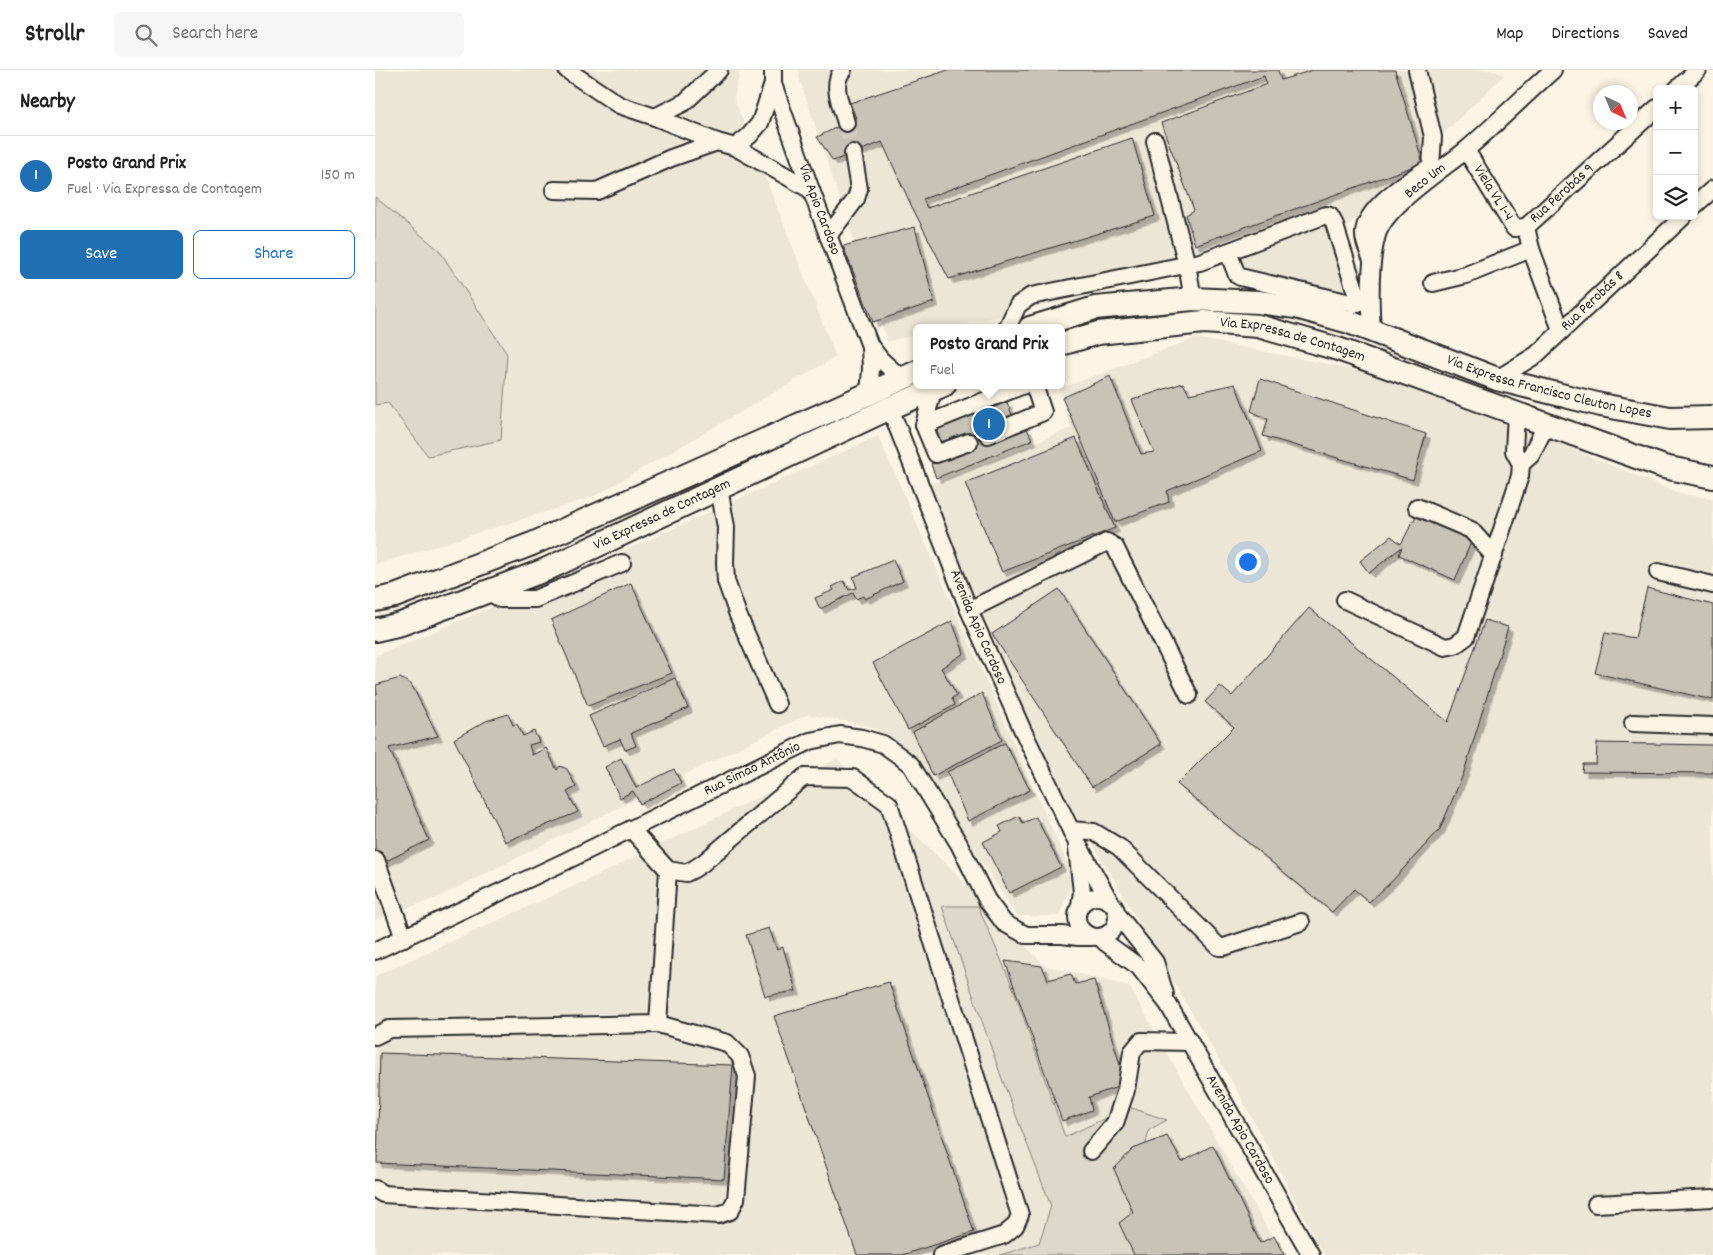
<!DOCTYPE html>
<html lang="en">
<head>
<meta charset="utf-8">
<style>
	body { margin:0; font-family:Dekko,sans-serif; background:#f6f6f6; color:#222 }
	.controls { position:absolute; right:15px; top:15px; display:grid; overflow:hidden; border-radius:8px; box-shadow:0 2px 8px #0003 }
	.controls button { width:45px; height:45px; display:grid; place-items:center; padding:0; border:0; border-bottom:1px solid #e0e0e0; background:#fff; color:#222; font:25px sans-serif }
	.compass { position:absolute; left:1218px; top:15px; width:45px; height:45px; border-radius:50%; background:#fff; box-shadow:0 2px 8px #0003; rotate:136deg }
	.you { position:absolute; left:872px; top:491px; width:18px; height:18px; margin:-12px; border:4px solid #fff; border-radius:50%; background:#1a73e8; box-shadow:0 0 0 8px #1a73e833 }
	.badge { display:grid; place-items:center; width:32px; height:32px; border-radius:50%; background:#1f6fb2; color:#fff; font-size:16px; font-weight:700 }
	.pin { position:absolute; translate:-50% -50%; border:2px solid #fff; box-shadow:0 1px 5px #0006 }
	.popup { position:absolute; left:538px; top:254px; width:152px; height:65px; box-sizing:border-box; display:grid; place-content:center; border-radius:8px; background:#fff; filter:drop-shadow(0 1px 4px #0005); font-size:16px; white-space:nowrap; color:#767676 }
	.popup b { font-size:19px; color:#222 }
	.popup::after { content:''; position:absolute; left:50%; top:100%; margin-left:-10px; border:10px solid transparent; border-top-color:#fff }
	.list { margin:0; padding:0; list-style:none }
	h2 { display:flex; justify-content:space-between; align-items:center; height:65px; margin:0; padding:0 20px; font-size:21px }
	h2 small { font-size:16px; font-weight:400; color:#767676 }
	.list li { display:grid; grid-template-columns:32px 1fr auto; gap:15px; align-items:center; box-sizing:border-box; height:80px; padding:0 20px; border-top:1px solid #e0e0e0 }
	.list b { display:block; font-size:19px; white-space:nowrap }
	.list p { margin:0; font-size:16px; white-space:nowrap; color:#767676 }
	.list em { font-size:16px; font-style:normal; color:#767676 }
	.actions { display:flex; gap:10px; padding:15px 20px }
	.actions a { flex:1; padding:11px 0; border:1px solid #1f6fb2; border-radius:8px; text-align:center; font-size:18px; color:#1f6fb2 }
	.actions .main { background:#1f6fb2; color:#fff }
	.icon { flex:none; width:28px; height:28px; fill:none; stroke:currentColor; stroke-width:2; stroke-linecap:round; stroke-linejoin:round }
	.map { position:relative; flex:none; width:1338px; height:1185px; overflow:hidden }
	header { display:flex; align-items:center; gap:30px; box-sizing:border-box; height:70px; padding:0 25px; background:#fff; border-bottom:1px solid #e0e0e0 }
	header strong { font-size:24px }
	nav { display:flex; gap:28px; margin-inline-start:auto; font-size:18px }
	.search { width:350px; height:45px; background:#f6f6f6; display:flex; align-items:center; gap:12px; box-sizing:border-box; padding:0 18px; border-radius:8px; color:#767676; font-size:19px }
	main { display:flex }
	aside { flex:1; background:#fff }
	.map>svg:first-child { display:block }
	.built { fill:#ece6d7 }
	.green { fill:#ded8ca; stroke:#84827a }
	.building { fill:#c8c3b7; stroke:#2b2b2b; filter:url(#shadow) }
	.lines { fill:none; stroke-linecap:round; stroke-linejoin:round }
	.minor-tunnel { stroke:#d2cdc0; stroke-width:16; stroke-dasharray:16 8; stroke-linecap:butt }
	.minor-casing { stroke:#2b2b2b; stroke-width:20 }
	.highway-casing { stroke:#2b2b2b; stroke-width:26 }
	.minor { stroke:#fcf5e5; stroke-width:16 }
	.highway { stroke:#fcf5e5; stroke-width:22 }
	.labels { text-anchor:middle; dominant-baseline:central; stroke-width:4; stroke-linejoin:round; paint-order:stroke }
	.street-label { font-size:15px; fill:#2b2b2b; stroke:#fcf5e5 }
</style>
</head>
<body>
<header>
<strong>Strollr</strong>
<div class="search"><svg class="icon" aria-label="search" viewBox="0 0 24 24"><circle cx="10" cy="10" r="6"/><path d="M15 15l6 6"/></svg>Search here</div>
<nav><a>Map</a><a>Directions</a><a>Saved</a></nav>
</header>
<main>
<aside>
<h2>Nearby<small></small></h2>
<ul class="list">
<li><span class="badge">1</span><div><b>Posto Grand Prix</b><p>Fuel · Via Expressa de Contagem</p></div><em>150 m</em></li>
</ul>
<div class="actions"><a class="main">Save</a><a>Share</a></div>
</aside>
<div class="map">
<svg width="1338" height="1185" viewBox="0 0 1338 1185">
	<defs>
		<filter id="shadow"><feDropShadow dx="4.5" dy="4.5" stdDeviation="0" flood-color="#0004"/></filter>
	</defs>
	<rect width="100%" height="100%" fill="#fcf5e5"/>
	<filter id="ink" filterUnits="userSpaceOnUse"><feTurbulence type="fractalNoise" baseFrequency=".02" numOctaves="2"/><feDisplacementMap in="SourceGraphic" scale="10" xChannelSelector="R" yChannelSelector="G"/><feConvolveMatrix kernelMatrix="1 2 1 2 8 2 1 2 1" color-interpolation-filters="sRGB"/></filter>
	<g filter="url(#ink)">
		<g class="built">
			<polygon points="0,0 365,0 359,28 461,287 218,427 0,495"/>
			<polygon points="425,0 1118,0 1129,5 962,167 982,231 852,193 572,258 542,258 541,265 512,271 424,7"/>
			<polygon points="821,268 1032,310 1305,424 1338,428 1338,1185 949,1185 862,1020 677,704 637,623 608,553 555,415 696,358 684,319"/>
			<polygon points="503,366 699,809 684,846 642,846 548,702 498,657 433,644 61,828 0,850 0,586 209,499"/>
			<polygon points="462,689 579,802 669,895 754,916 907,1185 0,1185 0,906 219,807"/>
		</g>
		<g class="green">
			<polygon points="0,127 64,180 132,284 126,370 53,386 13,333 0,335"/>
			<polygon points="567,836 603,836 639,920 690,1067 754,1037 792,1050 774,1060 753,1151 760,1185 625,1185 664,1173 676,1136 627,1009"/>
		</g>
		<g class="building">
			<polygon points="573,0 903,0 906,10 938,0 1020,0 1048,93 820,175 811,145 819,140 786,53 892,14 889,6 548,129 552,138 757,68 780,146 574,209 537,137 507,72 458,91 442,67 481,48 475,33"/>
			<polygon points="540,157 559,232 498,252 468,176"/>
			<polygon points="735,306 766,384 779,382 757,330 808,313 814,324 860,314 887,381 792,421 794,432 740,452 705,367 687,328"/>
			<polygon points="885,309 1051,364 1038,410 888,366 893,349 876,341"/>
			<polygon points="632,332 639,350 616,372 652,358 657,370 561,408 556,394 596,379 567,376 560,360"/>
			<polygon points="701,368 740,458 627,502 590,413"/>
			<polygon points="1041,446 1097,470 1080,510 1024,485 1027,477 994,503 985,491 1016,466 1026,474"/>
			<polygon points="518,490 528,511 490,529 488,526 481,529 478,523 445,539 440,528 459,520 457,517 469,511 474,520 482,518 478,507"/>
			<polygon points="256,513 297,603 213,636 176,550"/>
			<polygon points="1272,518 1338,535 1338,630 1220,603 1230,563 1260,568"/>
			<polygon points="684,519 786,674 717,717 617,564"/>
			<polygon points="934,538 1073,652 1110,550 1133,557 1089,702 1065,759 1016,812 994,832 979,819 957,842 802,714 859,657 830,632 845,616 857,626"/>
			<polygon points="577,551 589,583 566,598 582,625 577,628 580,635 533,660 498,593"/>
			<polygon points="25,608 36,614 63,666 14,678 54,770 7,793 0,778 0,625 2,624 1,615"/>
			<polygon points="300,608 313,638 256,663 261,676 250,680 245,669 228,676 214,646"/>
			<polygon points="607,623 627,670 558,706 538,662"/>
			<polygon points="133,644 138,655 142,654 148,666 159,661 164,672 154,675 157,685 171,678 182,700 185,696 192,699 201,717 192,722 203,742 130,772 79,669 111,651"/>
			<polygon points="630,673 655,720 593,751 572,702"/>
			<polygon points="1222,673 1338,675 1338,703 1207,702 1208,694 1221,694"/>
			<polygon points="246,688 261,718 299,699 306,713 265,734 258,721 245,728 230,697"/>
			<polygon points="644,746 648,753 661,747 686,797 634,823 608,772 627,762 624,756"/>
			<polygon points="394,858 402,880 408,877 421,921 390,926 371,865"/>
			<polygon points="630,891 667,896 673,910 696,904 700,914 719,910 751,1014 714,1027 717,1040 687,1051"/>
			<polygon points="514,912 599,1162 527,1185 482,1185 399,946"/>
			<polygon points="5,983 358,995 349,1109 2,1093"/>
			<polygon points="792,1066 807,1092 838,1075 885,1173 899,1166 909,1185 759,1185 744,1153 758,1142 739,1099 758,1079"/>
		</g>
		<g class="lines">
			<polyline class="minor-tunnel" points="471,53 478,83"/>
			<defs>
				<g id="minor">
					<polyline points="192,0 244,35 280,47 342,72 360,77 436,120"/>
					<path id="s1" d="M398,0v14l38,106 59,156 1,23 -2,25"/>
					<path d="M468,0c-13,14 -1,37 3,53"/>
					<polyline points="1302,19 1323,0"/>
					<polyline points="280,47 310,32 344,0"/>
					<polyline points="780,71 812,195 818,229"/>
					<polyline points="360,77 374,66 385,53 398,14"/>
					<path id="s2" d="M1091,80l48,78 12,-1"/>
					<polyline points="179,120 222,121 296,88 342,72"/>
					<polyline points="1319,136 1338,119"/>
					<polyline points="453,166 481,129 484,119 478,83"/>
					<path d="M997,190c-3,-8 -9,-19 -8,-27 1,-26 47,-54 67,-67l2,-29 -16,-67"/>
					<polyline points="1058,213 1091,205 1156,179"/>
					<polyline points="632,258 643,235 656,226 825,192 951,145 955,146 959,153 983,229 983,233 980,234 865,207 862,205 853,182"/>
					<path id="s3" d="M997,260c-2,-29 -3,-67 5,-95 8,-29 65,-65 89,-85 30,-26 58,-54 87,-80"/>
					<path id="s4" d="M1186,260l-30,-81 -5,-22 131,-119"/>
					<polyline points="495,276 506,290 527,309"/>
					<path id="s5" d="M1122,309l39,-24 148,-139"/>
					<polyline points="558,320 549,355 649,315"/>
					<path id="s6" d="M515,338l79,202 54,121 53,110 33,59"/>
					<polyline points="549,355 561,384 594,372"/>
					<polyline points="613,365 668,342 659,315"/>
					<polyline points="1146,394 1156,385 1171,355"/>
					<polyline points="344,418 351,457 350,493 351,511 363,545 402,634"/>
					<polyline points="1042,437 1096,460 1119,486"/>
					<polyline points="1283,502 1338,515"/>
					<polyline points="114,521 125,529 160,529 247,493"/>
					<polyline points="970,530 1070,577 1080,575 1091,567 1145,406 1146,394 1139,381 1141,343"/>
					<polyline points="594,540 732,472 740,477 814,625"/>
					<polyline points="1258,653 1338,656"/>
					<polyline points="256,759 293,800 311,803 319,799 328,793 429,707 478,708 514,734 645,1145 640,1156 629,1165 566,1185"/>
					<polyline points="696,760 719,762 744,777 844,877 849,877 926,852"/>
					<polyline points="702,778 707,822 705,835"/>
					<polyline points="1,790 29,868"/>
					<circle cx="722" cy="847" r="20"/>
					<polyline points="742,844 780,892 790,924"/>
					<path id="s7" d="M725,867l6,6 33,24 29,37 143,251"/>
					<path id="s8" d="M0,881l189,-89 246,-121 30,-6 22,3 21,6 18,13 10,8 48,79 28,56 17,23 22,12h36l16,2h14"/>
					<polyline points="0,966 14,959 283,954 293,800"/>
					<polyline points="716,1081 740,1053 751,1020 757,982 766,971 815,972"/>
					<polyline points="0,1119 8,1124 343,1145 355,1141 361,1129 372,1006 365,986 352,973 283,954"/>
					<polyline points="1221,1134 1338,1128"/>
				</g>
				<g id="highway">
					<path id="s9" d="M655,258l65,-20 98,-9 65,3 38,5 53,15 148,57 104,26 69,13 43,-1"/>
					<path id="s10" d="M686,274l37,-11 106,-11 54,4 80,23 326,118 49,10"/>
					<polyline points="0,530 20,526 157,474 542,302"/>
					<path id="s11" d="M0,560l26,-6 144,-54 345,-162 54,-23"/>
				</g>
			</defs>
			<use href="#minor" class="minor-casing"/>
			<use href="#highway" class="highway-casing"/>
			<use href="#minor" class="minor"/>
			<use href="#highway" class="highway"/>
		</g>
	</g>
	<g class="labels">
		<g class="street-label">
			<text stroke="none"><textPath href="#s3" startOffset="169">Beco Um</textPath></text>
			<text stroke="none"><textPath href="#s2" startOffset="51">Viela VL 1-4</textPath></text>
			<text stroke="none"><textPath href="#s4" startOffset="158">Rua Perobás 9</textPath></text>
			<text stroke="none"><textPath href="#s1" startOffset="148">Via Apio Cardoso</textPath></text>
			<text stroke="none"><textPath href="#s5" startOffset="124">Rua Perobás 8</textPath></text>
			<text stroke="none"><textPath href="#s10" startOffset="236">Via Expressa de Contagem</textPath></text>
			<text stroke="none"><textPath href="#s9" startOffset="536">Via Expressa Francisco Cleuton Lopes</textPath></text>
			<text stroke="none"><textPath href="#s11" startOffset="310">Via Expressa de Contagem</textPath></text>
			<text stroke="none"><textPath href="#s6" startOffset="236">Avenida Apio Cardoso</textPath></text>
			<text stroke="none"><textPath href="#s8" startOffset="419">Rua Simão Antônio</textPath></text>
			<text stroke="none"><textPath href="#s7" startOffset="241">Avenida Apio Cardoso</textPath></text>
		</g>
	</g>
</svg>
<div class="controls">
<button>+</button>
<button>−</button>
<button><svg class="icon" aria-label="layers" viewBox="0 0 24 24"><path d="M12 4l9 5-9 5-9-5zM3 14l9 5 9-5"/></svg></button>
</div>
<svg class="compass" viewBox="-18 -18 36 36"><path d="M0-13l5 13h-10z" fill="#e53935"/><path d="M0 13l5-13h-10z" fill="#767676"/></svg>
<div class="you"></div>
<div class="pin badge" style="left:614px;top:354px">1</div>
<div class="popup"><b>Posto Grand Prix</b>Fuel</div>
</div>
</main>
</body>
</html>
